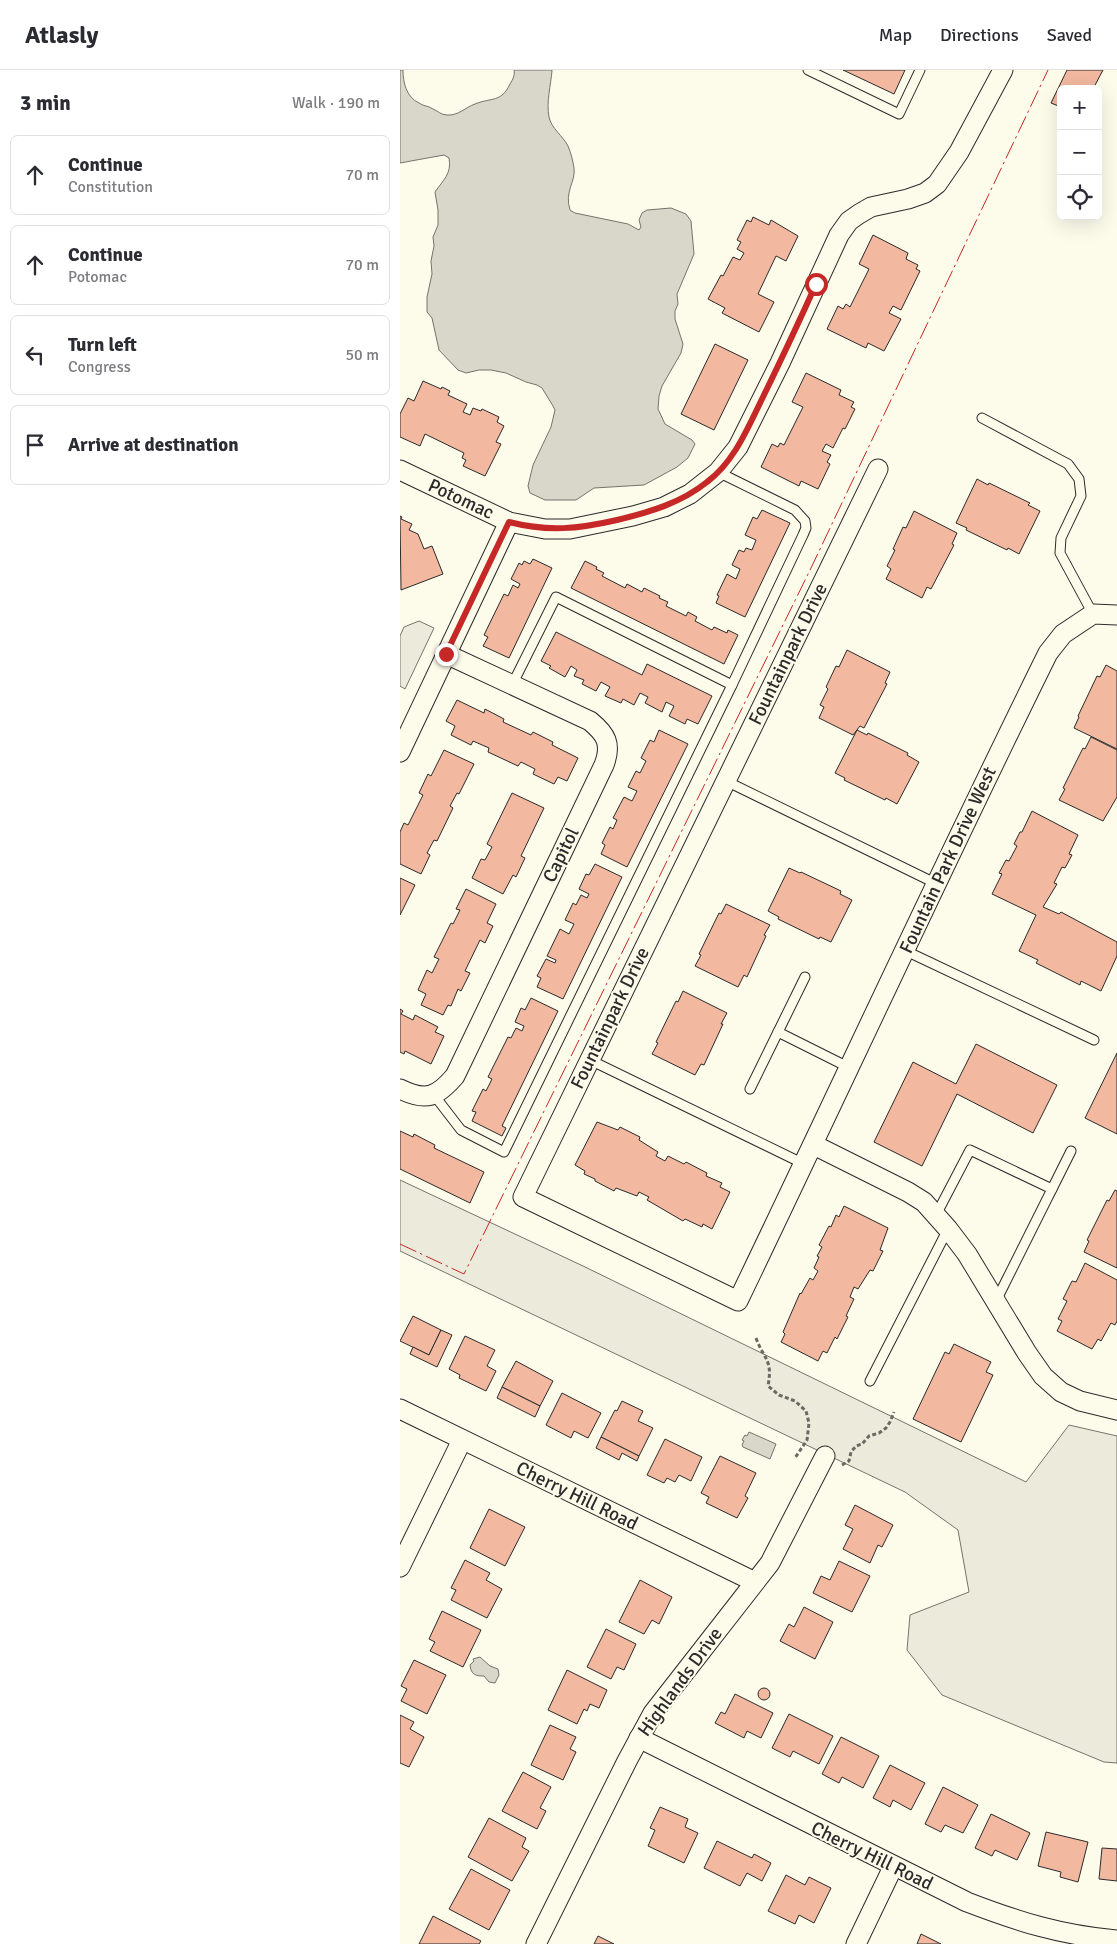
<!DOCTYPE html>
<html lang="en">
<head>
<meta charset="utf-8">
<style>
	body { margin:0; font-family:Signika,sans-serif; background:#f7f7f7; color:#2b2b33 }
	.controls { position:absolute; right:15px; top:15px; display:grid; overflow:hidden; border-radius:8px; box-shadow:0 5px 20px #0002 }
	.controls button { width:45px; height:45px; display:grid; place-items:center; padding:0; border:0; border-bottom:1px solid #e1e1e2; background:#fff; color:#2b2b33; font:25px sans-serif }
	.stop { position:absolute; width:15px; height:15px; margin:-11px; border:4px solid #c62828; border-radius:50%; background:#fff }
	.stop.end { background:#c62828; border-color:#fff; box-shadow:0 1px 5px #0008 }
	.list { margin:0; padding:0; list-style:none }
	h2 { display:flex; justify-content:space-between; align-items:center; height:65px; margin:0; padding:0 20px; font-size:21px }
	h2 small { font-size:16px; font-weight:400; color:#7c7c81 }
	.list li { display:grid; grid-template-columns:32px 1fr auto; gap:15px; align-items:center; box-sizing:border-box; height:80px; margin:0 10px 10px; padding:0 10px; border:1px solid #e1e1e2; border-radius:8px }
	.list b { display:block; font-size:19px; white-space:nowrap }
	.list p { margin:0; font-size:16px; white-space:nowrap; color:#7c7c81 }
	.list em { font-size:16px; font-style:normal; color:#7c7c81 }
	.icon { flex:none; width:28px; height:28px; fill:none; stroke:currentColor; stroke-width:2; stroke-linecap:round; stroke-linejoin:round }
	.map { position:relative; flex:none; width:717px; height:1874px; overflow:hidden }
	header { display:flex; align-items:center; gap:30px; box-sizing:border-box; height:70px; padding:0 25px; background:#fff; border-bottom:1px solid #e1e1e2 }
	header strong { font-size:24px }
	nav { display:flex; gap:28px; margin-inline-start:auto; font-size:18px }
	main { display:flex }
	aside { flex:1; background:#fff }
	.map>svg:first-child { display:block }
	.green { fill:#ecebdb; stroke:#74746e }
	.water { fill:#d8d7c9; stroke:#74746e }
	.building { fill:#f2b8a0; stroke:#2b2b2b }
	.lines { fill:none; stroke-linecap:round; stroke-linejoin:round }
	.lane-casing { stroke:#2b2b2b; stroke-width:11 }
	.street-casing { stroke:#2b2b2b; stroke-width:21 }
	.path { stroke:#6a6964; stroke-width:3; stroke-dasharray:4 2.5; stroke-linecap:butt }
	.lane { stroke:#fdfbea; stroke-width:9 }
	.street { stroke:#fdfbea; stroke-width:19 }
	.power { stroke:#c62828; stroke-width:1; stroke-dasharray:18 4 2.5 4; stroke-linecap:butt }
	.route { stroke:#c62828; stroke-width:6 }
	.labels { text-anchor:middle; dominant-baseline:central; stroke-width:4; stroke-linejoin:round; paint-order:stroke }
	.street-label { font-size:19px; fill:#2b2b2b; stroke:#fdfbea }
</style>
</head>
<body>
<header>
<strong>Atlasly</strong>
<nav><a>Map</a><a>Directions</a><a>Saved</a></nav>
</header>
<main>
<aside>
<h2>3 min<small>Walk · 190 m</small></h2>
<ul class="list">
<li><svg class="icon" aria-label="ahead" viewBox="0 0 24 24"><path d="M12 20V5M6 11l6-6 6 6"/></svg><div><b>Continue</b><p>Constitution</p></div><em>70 m</em></li>
<li><svg class="icon" aria-label="ahead" viewBox="0 0 24 24"><path d="M12 20V5M6 11l6-6 6 6"/></svg><div><b>Continue</b><p>Potomac</p></div><em>70 m</em></li>
<li><svg class="icon" aria-label="left" viewBox="0 0 24 24"><path d="M17 20v-9H6M10 6l-5 5 5 5"/></svg><div><b>Turn left</b><p>Congress</p></div><em>50 m</em></li>
<li><svg class="icon" aria-label="arrive" viewBox="0 0 24 24"><path d="M6 21V4h12l-3 4 3 4H6"/></svg><div><b>Arrive at destination</b></div></li>
</ul>
</aside>
<div class="map">
<svg width="717" height="1874" viewBox="0 0 717 1874">
	<rect width="100%" height="100%" fill="#fdfbea"/>
	<g class="green">
		<polygon points="19,551 34,558 5,619 0,616 0,566 4,557"/>
		<polygon points="0,1110 183,1196 626,1412 669,1355 717,1366 717,1693 704,1692 542,1625 507,1580 510,1545 569,1522 558,1460 505,1422 0,1181"/>
	</g>
	<g class="water">
		<path d="M0,0h3c0,12 3,27 16,33 4,3 10,3 14,6 5,2 8,6 14,6 11,1 19,-8 28,-11 17,-7 26,-1 35,-20 3,-5 5,-9 4,-14h38c-1,15 -6,32 -3,47 2,11 14,19 19,29 3,7 5,15 6,22 2,14 -10,23 -4,42l5,3 53,11 11,6 2,-3 -2,-7 3,-7 5,-3 24,-2 15,6 5,7 3,33 -17,40 1,10 -3,7v8l8,25 -2,9 -19,33 -3,10 -1,13 7,15 27,16 3,4 -7,14 -11,9 -33,18 -50,3 -18,12h-31l-15,-7 -2,-7 5,-21 18,-38 4,-17 -2,-4 -11,-18 -5,-3 -11,-3 -20,-9 -15,-3h-12l-13,3 -8,-3 -19,-20 -7,-32 -5,-6v-15l5,-23 -1,-13 3,-15 -1,-9 5,-12v-15l-3,-18c8,-12 17,-18 14,-34l-5,-3 -44,8z"/>
		<polygon points="349,1362 376,1374 370,1389 343,1377 342,1375 344,1371 342,1370 345,1365 347,1366"/>
		<path d="M80,1587l10,9 8,3 1,6 -4,8 -6,-1 -5,-6c-8,0 -13,-1 -14,-11l4,-4 -1,-2z"/>
	</g>
	<g class="building">
		<polygon points="443,0 505,0 494,24"/>
		<polygon points="667,0 703,0 693,19 661,19 661,37 651,33"/>
		<polygon points="353,147 369,155 371,150 398,166 386,191 376,186 358,224 374,232 359,262 322,243 325,238 308,229 321,205 323,206 333,187 340,190 344,183 337,179 341,172 337,170 347,150 351,152"/>
		<polygon points="473,165 508,183 506,189 518,195 516,199 520,201 501,240 493,236 489,243 501,249 484,281 468,273 466,278 427,259 438,236 443,239 446,234 450,237 469,199 459,194"/>
		<polygon points="315,274 348,290 314,360 281,344"/>
		<polygon points="406,303 441,320 439,325 454,332 451,337 455,339 445,359 443,358 433,378 426,374 422,381 431,385 427,392 430,394 418,419 401,411 399,416 361,397 372,374 378,377 380,373 384,375 403,337 392,332"/>
		<polygon points="23,311 41,319 42,317 50,321 48,325 67,334 63,342 70,345 73,338 81,341 82,339 99,347 97,352 104,356 96,372 101,374 85,406 63,396 66,390 62,388 64,383 25,364 20,376 0,367 0,344 8,328 14,331"/>
		<polygon points="577,409 588,415 589,413 630,433 628,435 640,441 619,484 608,478 607,480 566,460 567,458 556,453"/>
		<polygon points="362,440 390,453 345,547 316,533 319,526 317,525 327,504 336,509 340,499 332,495 339,480 344,482 346,478 352,480 356,470 345,465 353,447 357,449"/>
		<polygon points="514,441 557,463 552,474 554,475 531,519 527,517 522,528 486,509 491,499 487,496 495,480 493,479 503,457 506,458"/>
		<polygon points="0,446 2,447 1,449 12,454 9,460 18,464 24,479 32,476 43,504 1,520"/>
		<polygon points="133,489 152,498 109,588 83,576 88,567 84,565 104,524 108,526 113,515 118,518 120,514 111,509 119,493 122,495 124,491 130,494"/>
		<polygon points="185,491 197,497 196,499 204,503 202,506 225,518 227,514 242,522 244,518 260,526 259,528 268,532 266,536 286,546 288,542 297,547 295,551 312,560 314,557 327,563 328,560 338,565 324,594 171,518"/>
		<polygon points="156,562 242,605 247,594 312,626 298,654 287,649 285,654 269,646 274,636 266,632 262,642 245,633 248,627 240,623 234,635 223,629 221,633 205,626 210,617 201,612 196,621 182,614 184,610 174,606 177,600 171,596 165,607 149,598 151,596 141,591"/>
		<polygon points="447,580 490,602 485,613 487,614 464,658 460,656 453,665 419,648 424,637 420,635 428,619 426,617 436,596 439,597"/>
		<polygon points="706,595 717,601 717,679 674,658 679,647 678,646 697,606 700,607"/>
		<polygon points="57,630 84,643 85,639 104,649 103,652 131,665 133,662 153,672 152,675 178,688 167,711 158,707 154,714 133,704 135,699 121,692 118,696 88,682 89,678 73,671 71,675 51,665 55,656 46,651"/>
		<polygon points="259,660 288,674 227,797 201,784 205,775 202,773 210,757 213,759 217,750 213,748 224,727 232,731 237,721 228,717 236,701 240,703 246,691 241,688 250,670 254,672"/>
		<polygon points="457,660 467,665 468,663 508,683 507,685 519,692 497,734 486,728 485,730 444,710 445,708 435,703"/>
		<polygon points="691,667 717,680 717,727 703,751 659,730 665,719 663,718 683,678 685,679"/>
		<polygon points="44,680 74,694 59,724 57,723 50,736 53,738 37,771 34,770 27,783 30,785 21,804 0,794 0,762 4,753 8,755 23,725 19,723 28,704 31,706"/>
		<polygon points="112,723 144,738 121,786 125,788 116,807 113,805 103,824 72,808 81,789 85,790 92,777 87,774"/>
		<polygon points="632,741 678,765 669,784 672,785 665,798 662,797 654,813 657,814 643,837 659,844 661,842 717,872 717,886 701,921 681,911 680,915 636,893 638,890 619,881 636,845 592,824 602,804 599,803 606,790 609,791 617,776 614,774 620,762 622,762"/>
		<polygon points="195,794 222,807 163,929 137,917 141,908 137,906 146,889 155,893 156,890 147,886 160,859 169,864 174,854 165,850 173,833 176,835 181,825 187,828 189,824 179,819 186,804 189,805"/>
		<polygon points="389,798 400,803 401,802 441,821 440,824 452,830 431,872 420,867 419,869 378,849 379,847 368,841"/>
		<polygon points="0,808 15,815 0,845"/>
		<polygon points="66,819 96,834 87,853 93,856 85,873 80,870 65,901 70,903 61,921 58,919 51,936 48,935 43,945 21,935 26,924 18,920 27,900 32,903 39,889 34,887 51,853 53,854 60,840 56,839"/>
		<polygon points="326,834 370,855 364,865 366,866 347,907 344,905 338,917 295,896 301,885 299,884 319,843 321,844"/>
		<polygon points="283,921 327,943 321,954 323,954 304,995 301,994 295,1005 252,984 258,973 256,972 276,931 278,932"/>
		<polygon points="131,928 158,941 102,1056 106,1058 102,1066 72,1051 76,1042 72,1041 83,1019 86,1021 92,1009 88,1007 108,967 111,968 116,958 122,961 124,956 115,952 121,938 125,940"/>
		<polygon points="0,939 3,941 1,944 13,950 15,945 38,957 35,962 44,966 31,994 5,981 4,984 0,982"/>
		<polygon points="576,974 657,1015 633,1063 557,1024 522,1096 474,1072 513,992 556,1014"/>
		<polygon points="717,983 717,1064 685,1048"/>
		<polygon points="197,1052 218,1060 220,1057 240,1067 239,1070 258,1082 256,1086 265,1091 268,1086 284,1094 286,1092 307,1103 306,1106 322,1113 320,1117 330,1122 312,1159 303,1154 302,1157 285,1149 283,1151 247,1130 249,1127 239,1122 237,1126 216,1118 214,1121 195,1111 195,1109 184,1104 185,1101 175,1095"/>
		<polygon points="0,1061 13,1067 14,1064 35,1075 34,1078 84,1102 70,1133 0,1099"/>
		<polygon points="715,1120 717,1121 717,1198 684,1182 689,1171 687,1170 707,1130 709,1131"/>
		<polygon points="444,1136 488,1158 480,1180 483,1181 473,1201 470,1200 458,1219 454,1217 450,1227 454,1229 446,1246 448,1247 437,1269 435,1267 427,1283 423,1281 418,1291 381,1272 385,1264 383,1262 400,1223 401,1224 410,1208 413,1210 418,1201 414,1198 419,1187 417,1186 422,1177 419,1175 429,1156 431,1157 436,1145 439,1147"/>
		<polygon points="685,1193 717,1210 717,1251 715,1255 711,1253 701,1271 698,1269 692,1279 657,1261 662,1251 658,1249 667,1231 663,1229 672,1211 676,1212"/>
		<polygon points="13,1246 41,1260 29,1285 0,1271"/>
		<polygon points="41,1260 52,1265 37,1297 10,1284 13,1277 29,1285"/>
		<polygon points="65,1266 95,1280 87,1296 96,1301 86,1321 59,1308 60,1305 49,1299"/>
		<polygon points="554,1274 591,1292 586,1302 593,1305 561,1372 513,1349 545,1282 549,1284"/>
		<polygon points="116,1291 153,1311 140,1336 102,1317"/>
		<polygon points="102,1317 140,1336 135,1347 97,1328"/>
		<polygon points="162,1323 201,1343 188,1368 174,1361 171,1368 146,1355"/>
		<polygon points="222,1331 243,1341 238,1351 253,1358 239,1386 201,1367 215,1340 217,1341"/>
		<polygon points="201,1367 239,1386 237,1391 222,1383 219,1390 196,1378"/>
		<polygon points="265,1369 302,1387 291,1411 279,1405 275,1412 267,1408 264,1413 247,1405"/>
		<polygon points="320,1386 356,1403 345,1426 348,1428 337,1448 306,1433 309,1427 301,1423"/>
		<polygon points="455,1435 493,1455 482,1477 478,1475 470,1493 443,1479 453,1459 445,1455"/>
		<polygon points="89,1439 125,1457 105,1496 70,1478"/>
		<polygon points="65,1490 90,1503 86,1510 102,1519 87,1548 51,1530 56,1520 51,1518"/>
		<polygon points="439,1491 470,1506 452,1542 413,1523 421,1506 430,1510"/>
		<polygon points="240,1510 272,1527 259,1554 252,1550 244,1564 219,1552"/>
		<polygon points="404,1537 433,1552 415,1589 380,1571 389,1554 394,1557"/>
		<polygon points="42,1541 81,1560 63,1597 30,1581 35,1572 29,1569"/>
		<polygon points="206,1559 236,1574 224,1600 217,1597 211,1609 187,1597"/>
		<polygon points="14,1590 46,1605 27,1644 1,1631 7,1619 1,1616"/>
		<polygon points="167,1600 207,1620 199,1638 190,1634 187,1641 184,1639 177,1654 148,1640"/>
		<circle cx="364" cy="1624" r="6"/>
		<polygon points="335,1624 373,1643 361,1668 347,1661 344,1668 315,1653 321,1642 325,1644"/>
		<polygon points="389,1644 433,1666 419,1694 393,1681 390,1687 372,1678"/>
		<polygon points="0,1645 14,1652 10,1659 24,1667 9,1697 0,1693"/>
		<polygon points="150,1655 176,1667 170,1679 176,1682 163,1710 131,1695"/>
		<polygon points="441,1667 479,1686 463,1718 442,1707 439,1713 422,1704"/>
		<polygon points="490,1695 525,1713 511,1740 493,1730 490,1737 473,1728"/>
		<polygon points="123,1702 151,1717 140,1738 146,1741 137,1759 102,1741"/>
		<polygon points="543,1717 578,1735 563,1763 545,1755 541,1762 525,1754"/>
		<polygon points="260,1737 288,1749 285,1757 298,1763 284,1793 248,1776 255,1760 250,1758"/>
		<polygon points="591,1744 630,1763 617,1790 595,1780 592,1786 575,1778"/>
		<polygon points="89,1748 126,1768 122,1777 129,1781 112,1811 68,1787"/>
		<polygon points="646,1762 688,1772 678,1812 660,1807 661,1802 638,1796"/>
		<polygon points="317,1771 352,1788 354,1784 371,1793 362,1811 347,1803 340,1816 304,1798"/>
		<polygon points="702,1778 717,1779 717,1811 699,1809"/>
		<polygon points="71,1799 110,1820 89,1860 49,1839"/>
		<polygon points="386,1805 405,1815 409,1807 431,1818 414,1853 399,1845 395,1854 368,1841"/>
		<polygon points="33,1846 81,1871 79,1874 19,1874"/>
		<polygon points="521,1864 541,1874 517,1874"/>
		<polygon points="198,1866 214,1874 194,1874"/>
	</g>
	<g class="lines">
		<defs>
			<g id="lane">
				<polyline points="408,0 499,44 520,0"/>
				<polyline points="582,348 668,394 679,409 681,426 661,468 660,483 693,544"/>
				<polyline points="318,402 395,440 405,451 406,458 403,465 332,615"/>
				<polyline points="326,711 537,814"/>
				<polyline points="506,881 694,970"/>
				<polyline points="378,962 405,907"/>
				<polyline points="190,990 404,1094"/>
				<polyline points="350,1019 378,962 450,998"/>
				<polyline points="34,1025 61,1060 104,1082 332,615 156,527 112,615"/>
				<polyline points="536,1145 570,1080 652,1119"/>
				<polyline points="596,1231 671,1081"/>
				<polyline points="470,1311 548,1159"/>
			</g>
			<g id="street">
				<path d="M478,399l-355,728 215,104c104,-216 204,-434 310,-648l15,-19 30,-20 24,1"/>
				<polyline points="0,400 109,452 145,459 170,459 233,446 264,437 290,424 318,402 338,377 380,293 439,165 449,151 459,144 471,137 508,129 525,123 537,114 559,82 603,0"/>
				<polyline points="0,682 109,452"/>
				<path d="M0,1019c26,13 37,8 55,-13l149,-311c8,-21 2,-31 -14,-44l-144,-67"/>
				<polyline points="414,1075 508,1122 524,1132 548,1159 567,1184 627,1283 643,1306 661,1322 680,1331 717,1340"/>
				<polyline points="0,1339 355,1512"/>
				<polyline points="0,1497 62,1370"/>
				<path d="M239,1668l328,164c52,20 94,33 150,38"/>
				<polyline points="136,1874 227,1691 253,1643 370,1493 425,1386"/>
				<polyline points="456,1874 493,1797"/>
			</g>
		</defs>
		<use href="#lane" class="lane-casing"/>
		<use href="#street" class="street-casing"/>
		<g class="path">
			<path d="M356,1268c8,22 17,21 12,48l11,9 16,6 11,10 3,12 -2,17 -12,18"/>
			<polyline points="442,1395 449,1391 451,1382 456,1376 462,1374 469,1366 479,1363 486,1358 490,1352 494,1342"/>
		</g>
		<use href="#lane" class="lane"/>
		<use href="#street" class="street"/>
		<polyline class="power" points="0,1174 64,1204 411,498 648,0"/>
	</g>
	<g class="lines">
		<path class="route" d="M46,584l63,-132c39,10 69,7 108,-2 33,-8 64,-17 90,-38 28,-21 41,-55 56,-85 18,-37 36,-75 53,-113"/>
	</g>
	<g class="labels">
		<g class="street-label">
			<text transform="translate(61 429) rotate(25)">Potomac</text>
			<text transform="translate(388 584) rotate(-64)">Fountainpark Drive</text>
			<text transform="translate(161 785) rotate(-64)">Capitol</text>
			<text transform="translate(548 790) rotate(-65)">Fountain Park Drive West</text>
			<text transform="translate(210 948) rotate(-64)">Fountainpark Drive</text>
			<text transform="translate(177 1426) rotate(26)">Cherry Hill Road</text>
			<text transform="translate(280 1612) rotate(-54)">Highlands Drive</text>
			<text transform="translate(472 1786) rotate(26)">Cherry Hill Road</text>
		</g>
	</g>
</svg>
<div class="controls">
<button>+</button>
<button>−</button>
<button><svg class="icon" aria-label="locate" viewBox="0 0 24 24"><circle cx="12" cy="12" r="6"/><path d="M12 2v4M12 18v4M2 12h4M18 12h4"/></svg></button>
</div>
<div class="stop" style="left:416px;top:214px"></div>
<div class="stop end" style="left:46px;top:584px"></div>
</div>
</main>
</body>
</html>
